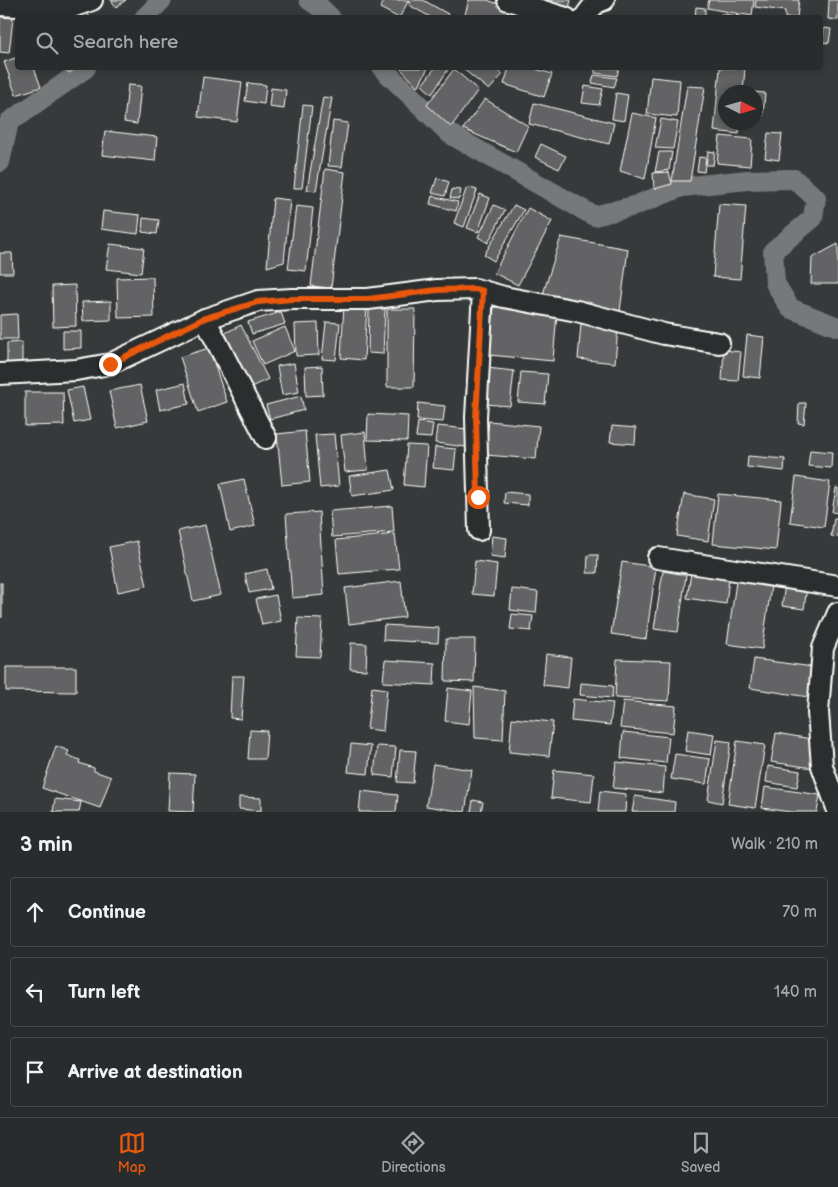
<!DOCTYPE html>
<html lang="en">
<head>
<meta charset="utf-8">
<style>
	body { margin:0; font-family:"Balsamiq Sans",sans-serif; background:#313434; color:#f1f3f6 }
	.compass { position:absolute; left:718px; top:85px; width:45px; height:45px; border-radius:50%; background:#292c2c; box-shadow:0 2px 8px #0003; rotate:95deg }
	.stop { position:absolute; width:15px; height:15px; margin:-11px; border:4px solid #ea580c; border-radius:50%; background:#fff }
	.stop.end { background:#ea580c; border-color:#fff; box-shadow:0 1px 5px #0008 }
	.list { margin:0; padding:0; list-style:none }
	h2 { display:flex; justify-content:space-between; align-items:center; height:65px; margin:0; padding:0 20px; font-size:21px }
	h2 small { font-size:16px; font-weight:400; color:#a5a7a9 }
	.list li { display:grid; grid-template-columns:32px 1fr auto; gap:15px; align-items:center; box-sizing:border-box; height:70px; margin:0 10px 10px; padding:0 10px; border:1px solid #454848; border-radius:5px }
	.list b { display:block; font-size:19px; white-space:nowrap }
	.list em { font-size:16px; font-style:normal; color:#a5a7a9 }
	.icon { flex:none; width:28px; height:28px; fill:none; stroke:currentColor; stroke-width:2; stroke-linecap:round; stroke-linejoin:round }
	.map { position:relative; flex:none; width:838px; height:812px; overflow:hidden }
	.search { position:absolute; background:#292c2c; box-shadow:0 2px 8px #0003; left:15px; right:15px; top:15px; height:55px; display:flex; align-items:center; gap:12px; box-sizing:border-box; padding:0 18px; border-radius:5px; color:#a5a7a9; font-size:19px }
	.sheet { height:305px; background:#292c2c }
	nav { display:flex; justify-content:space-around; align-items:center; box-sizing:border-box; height:70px; border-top:1px solid #454848; background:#292c2c; font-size:14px; color:#a5a7a9 }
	nav a { display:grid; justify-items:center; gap:2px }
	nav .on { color:#ea580c }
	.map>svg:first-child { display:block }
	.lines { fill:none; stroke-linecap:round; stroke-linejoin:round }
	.canal { stroke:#767879; stroke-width:20 }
	.building { fill:#636465; stroke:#fff }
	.minor-casing { stroke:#fff; stroke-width:24 }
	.minor { stroke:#2a2d2e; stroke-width:20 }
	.route { stroke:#ea580c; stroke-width:6 }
</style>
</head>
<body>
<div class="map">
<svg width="838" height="812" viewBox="0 0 838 812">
	<rect width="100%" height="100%" fill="#373a3b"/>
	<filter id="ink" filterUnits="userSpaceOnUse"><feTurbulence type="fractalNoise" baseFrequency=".02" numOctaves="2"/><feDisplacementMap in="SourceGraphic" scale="10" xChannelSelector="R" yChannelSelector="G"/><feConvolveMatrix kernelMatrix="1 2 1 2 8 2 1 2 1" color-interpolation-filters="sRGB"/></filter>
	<g filter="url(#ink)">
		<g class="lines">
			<g class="canal">
				<polyline points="309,0 322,9 331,18"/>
				<polyline points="144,18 162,0"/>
				<polyline points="382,68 450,134 594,216 634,206 682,187 747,180 794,179 816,198 813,218 773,251 775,283 790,308 838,327"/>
				<polyline points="0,162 9,122 86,68"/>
			</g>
		</g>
		<g class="building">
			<polygon points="111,0 126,0 116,7"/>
			<polygon points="385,0 409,0 399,18 380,8"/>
			<polygon points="411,0 423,0 448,14 446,18 432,18 409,5"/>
			<polygon points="469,0 487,0 510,8 505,18 464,18"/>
			<polygon points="542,0 571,0 569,8"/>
			<polygon points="709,0 754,0 752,16 707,8"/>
			<polygon points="756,0 799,0 797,18 785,18 785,11 755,7"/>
			<polygon points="829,0 838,0 838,20 828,19"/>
			<polygon points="696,7 705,8 705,18 695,18"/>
			<polygon points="87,11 90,18 78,18 77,14"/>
			<polygon points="721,14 741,16 741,18 721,18"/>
			<polygon points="0,17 13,18 9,53 0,52"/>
			<polygon points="824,28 831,29 829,43 822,42"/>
			<polygon points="18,57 18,68 34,68 41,87 16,95 4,62"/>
			<polygon points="65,68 77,68 69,73"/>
			<polygon points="400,68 428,68 418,87"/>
			<polygon points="435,68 449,68 432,94 422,85"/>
			<polygon points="462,68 493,68 503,74 489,90"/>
			<polygon points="509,68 532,68 552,74 544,97 504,84"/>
			<polygon points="595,68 619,68 617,76 595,73"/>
			<polygon points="720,68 745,68 743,92 726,92 726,122 740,122 739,134 714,131"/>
			<polygon points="454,69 478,90 451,127 427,105"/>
			<polygon points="594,75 617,78 614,87 592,83"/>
			<polygon points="203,77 242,82 237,122 198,117"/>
			<polygon points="651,77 680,80 677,117 647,114"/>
			<polygon points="248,83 266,85 264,104 245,101"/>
			<polygon points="128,85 141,86 137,124 124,122"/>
			<polygon points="585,86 603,89 599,105 582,103"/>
			<polygon points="687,86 705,87 690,181 672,181"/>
			<polygon points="271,88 286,90 284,109 269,107"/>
			<polygon points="752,92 765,93 763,116 756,115 756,92"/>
			<polygon points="616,93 628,95 624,121 612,119"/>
			<polygon points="323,97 332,98 316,191 307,190"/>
			<polygon points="485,99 528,126 516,152 463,129"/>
			<polygon points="534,103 614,123 609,144 529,124"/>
			<polygon points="303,105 312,106 302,188 294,188"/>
			<polygon points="632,113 656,118 645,179 620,171"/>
			<polygon points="661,119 678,122 673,149 655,148"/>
			<polygon points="333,121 348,123 342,167 328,166"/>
			<polygon points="105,131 157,137 155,161 102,155"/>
			<polygon points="768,133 782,134 779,160 765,158"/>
			<polygon points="720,136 752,139 750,166 717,163"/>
			<polygon points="541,144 566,156 559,169 535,157"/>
			<polygon points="708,151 715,152 713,165 706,165"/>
			<polygon points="659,152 672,152 669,170 655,172"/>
			<polygon points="699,157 706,158 704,172 697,171"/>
			<polygon points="325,169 345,172 331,288 311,286"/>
			<polygon points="669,172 672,184 654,189 653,173"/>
			<polygon points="437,178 449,182 445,196 432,193"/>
			<polygon points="467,187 477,190 464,227 454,223"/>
			<polygon points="452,189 461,190 459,199 450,198"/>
			<polygon points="480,194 490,198 478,232 467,228"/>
			<polygon points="432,196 458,202 456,211 430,204"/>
			<polygon points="273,198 290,200 284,262 267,267"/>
			<polygon points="719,204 746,206 740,279 713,277"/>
			<polygon points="494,205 505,210 488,243 478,237"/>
			<polygon points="514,205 524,210 494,261 484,255"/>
			<polygon points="296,206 313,208 306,271 288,269"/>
			<polygon points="528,208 552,221 518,285 494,273"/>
			<polygon points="103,211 140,215 138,234 101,229"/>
			<polygon points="143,218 159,220 157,234 142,232"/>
			<polygon points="561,237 628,249 620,311 542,297"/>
			<polygon points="110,244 144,248 141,273 106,269"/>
			<polygon points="838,244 838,284 811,284 812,258"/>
			<polygon points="0,253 12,253 13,273 0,273"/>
			<polygon points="153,277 154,317 118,318 117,278"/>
			<polygon points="75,285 76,326 53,327 52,286"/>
			<polygon points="111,301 111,320 83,321 82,302"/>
			<polygon points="344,304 367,306 364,360 341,358"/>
			<polygon points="494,307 557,313 553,361 489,355"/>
			<polygon points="369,308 385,309 383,354 368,353"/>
			<polygon points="387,309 415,309 414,387 387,387"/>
			<polygon points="281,312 285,324 252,334 248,322"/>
			<polygon points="17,314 18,339 0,339 0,315"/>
			<polygon points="326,322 340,323 336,360 322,359"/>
			<polygon points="318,323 319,355 296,356 295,324"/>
			<polygon points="581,324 618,328 615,363 578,359"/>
			<polygon points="241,325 268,379 251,387 225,333"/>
			<polygon points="285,327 295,351 263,365 252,341"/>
			<polygon points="63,331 81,331 81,348 63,349"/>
			<polygon points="747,335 764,337 760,378 743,376"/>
			<polygon points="22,342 22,364 7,364 7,343"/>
			<polygon points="209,348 227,402 198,412 180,357"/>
			<polygon points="724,350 741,352 738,381 722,380"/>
			<polygon points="294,363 299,392 282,395 277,366"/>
			<polygon points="322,366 323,395 306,396 305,367"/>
			<polygon points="487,368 514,371 510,406 484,404"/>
			<polygon points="521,372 548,374 545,404 518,402"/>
			<polygon points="185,383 189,404 160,410 156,390"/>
			<polygon points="140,385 148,421 117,428 109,391"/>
			<polygon points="83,387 90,420 74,423 67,390"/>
			<polygon points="25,392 63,392 64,425 25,426"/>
			<polygon points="301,396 304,410 270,419 266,405"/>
			<polygon points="418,403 445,406 443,422 417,420"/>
			<polygon points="799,403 806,403 804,424 798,423"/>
			<polygon points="368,414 408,416 407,441 367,440"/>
			<polygon points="489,421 539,426 536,459 485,455"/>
			<polygon points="418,422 433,424 431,438 416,437"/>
			<polygon points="437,426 468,429 466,447 435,443"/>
			<polygon points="612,426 636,428 635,444 610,442"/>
			<polygon points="305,431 310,482 282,485 277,434"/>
			<polygon points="365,432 368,470 345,472 341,435"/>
			<polygon points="334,434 339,486 320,488 315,435"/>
			<polygon points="407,445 427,446 424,487 404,485"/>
			<polygon points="435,447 456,449 454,470 433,468"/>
			<polygon points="810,450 832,452 831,468 808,466"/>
			<polygon points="748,456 785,459 784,471 747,467"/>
			<polygon points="390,470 394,490 352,496 349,476"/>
			<polygon points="796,477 830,482 824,527 790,522"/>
			<polygon points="244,479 255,526 230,532 220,484"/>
			<polygon points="836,488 838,488 838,513 832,512"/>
			<polygon points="505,492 528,494 528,505 504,503"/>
			<polygon points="684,494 714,499 708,541 677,536"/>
			<polygon points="718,494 781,500 776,550 713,544"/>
			<polygon points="392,506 394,532 332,537 330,511"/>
			<polygon points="319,512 324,595 292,598 286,514"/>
			<polygon points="834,518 838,518 838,537 831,536"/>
			<polygon points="205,525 221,595 193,601 178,531"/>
			<polygon points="395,534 399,569 339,574 336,540"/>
			<polygon points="492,536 507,538 505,558 490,556"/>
			<polygon points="137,541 147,586 118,592 109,547"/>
			<polygon points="588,555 598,555 597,573 587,573"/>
			<polygon points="475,561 497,564 494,596 472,594"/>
			<polygon points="622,562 656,567 646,639 611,634"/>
			<polygon points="267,569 271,589 249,593 245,574"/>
			<polygon points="663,571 686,575 678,632 654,629"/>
			<polygon points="691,573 729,578 726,604 687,598"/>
			<polygon points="737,575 772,580 762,649 727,644"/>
			<polygon points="401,581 405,617 349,624 345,588"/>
			<rect x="0" y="583" width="2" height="34"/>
			<polygon points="785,584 807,587 804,609 782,606"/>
			<polygon points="512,589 538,592 536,613 510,610"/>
			<polygon points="276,595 281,621 262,625 256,599"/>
			<polygon points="512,614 533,616 531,631 510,629"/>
			<polygon points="298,618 322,619 320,657 296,656"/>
			<polygon points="384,625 439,628 438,643 383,640"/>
			<polygon points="446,639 475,639 474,682 445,681"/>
			<polygon points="351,643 367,644 366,670 350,669"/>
			<polygon points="546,654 571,657 568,688 543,685"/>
			<polygon points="617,659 671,661 669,701 615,698"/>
			<polygon points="754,659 820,668 815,698 750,688"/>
			<polygon points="385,660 435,663 434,685 383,682"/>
			<polygon points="6,667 76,667 76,692 6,691"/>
			<polygon points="232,676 244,676 241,719 230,718"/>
			<polygon points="581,683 613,686 612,698 580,695"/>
			<polygon points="372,687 387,689 383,731 367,729"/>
			<polygon points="474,687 505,691 503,740 475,738"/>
			<polygon points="448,688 472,691 469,724 445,721"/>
			<polygon points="573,699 613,703 610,725 571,721"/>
			<polygon points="623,701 676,706 673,733 620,728"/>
			<polygon points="512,718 553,722 549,756 509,752"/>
			<polygon points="250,730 267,731 265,759 248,759"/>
			<polygon points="688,730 714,734 711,755 685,751"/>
			<polygon points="623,732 669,737 666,763 621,758"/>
			<polygon points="776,733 817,740 813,768 771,762"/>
			<polygon points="717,740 731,742 722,803 708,800"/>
			<polygon points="737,741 765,745 755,808 728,804"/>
			<polygon points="351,744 371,746 368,774 348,772"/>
			<polygon points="56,746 69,751 67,755 80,760 79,763 94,768 94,771 111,777 100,808 42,788"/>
			<polygon points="377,746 396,747 393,777 374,775"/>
			<polygon points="400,750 416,751 413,783 397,782"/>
			<polygon points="675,754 710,759 706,784 671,779"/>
			<polygon points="616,762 665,767 663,793 613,788"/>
			<polygon points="433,764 472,770 465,812 426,806"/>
			<polygon points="768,766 800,771 797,787 766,782"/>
			<polygon points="554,770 594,774 591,802 551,798"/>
			<polygon points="170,773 195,774 193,812 168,811"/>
			<polygon points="765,787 820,795 817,812 791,812 762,808"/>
			<polygon points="361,791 398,795 396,812 359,812"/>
			<polygon points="600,791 626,794 625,812 598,812"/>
			<polygon points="635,796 675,802 674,812 632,812"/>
			<polygon points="239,797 261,798 261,811 239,809"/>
			<polygon points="55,799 81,802 79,812 53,812"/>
			<polygon points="473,800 483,802 481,812 471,812"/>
		</g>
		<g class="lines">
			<defs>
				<g id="minor">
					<polyline points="508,0 566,18"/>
					<polyline points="0,5 66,9 92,0"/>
					<path d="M584,18c6,-8 10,-16 20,-18"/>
					<polyline points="205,319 266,438"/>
					<polyline points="0,374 76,370 110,364 205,319 258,301 292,299 368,299 437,290 475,289 504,297 577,311 664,334 719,343"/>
					<polyline points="479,530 476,417 483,291"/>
					<polyline points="658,558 838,586"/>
					<polyline points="837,812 837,808 822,766 818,712 823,648 838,613"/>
				</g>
			</defs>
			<use href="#minor" class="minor-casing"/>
			<use href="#minor" class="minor"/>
		</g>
	</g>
	<g class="lines" filter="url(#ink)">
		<polyline class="route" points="110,364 205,318 258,302 292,299 368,299 437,290 475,289 483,291 476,417 478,497"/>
	</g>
</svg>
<svg class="compass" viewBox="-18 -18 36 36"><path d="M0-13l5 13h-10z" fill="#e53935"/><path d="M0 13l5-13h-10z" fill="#a5a7a9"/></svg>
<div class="stop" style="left:478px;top:497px"></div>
<div class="stop end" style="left:110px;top:364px"></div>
<div class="search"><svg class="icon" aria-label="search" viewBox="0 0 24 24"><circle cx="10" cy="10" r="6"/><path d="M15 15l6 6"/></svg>Search here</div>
</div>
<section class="sheet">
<h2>3 min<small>Walk · 210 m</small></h2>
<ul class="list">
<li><svg class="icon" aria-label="ahead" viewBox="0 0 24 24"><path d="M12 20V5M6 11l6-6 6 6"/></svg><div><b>Continue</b></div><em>70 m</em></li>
<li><svg class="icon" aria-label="left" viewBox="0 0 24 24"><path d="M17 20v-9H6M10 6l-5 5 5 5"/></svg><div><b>Turn left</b></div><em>140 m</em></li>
<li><svg class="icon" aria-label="arrive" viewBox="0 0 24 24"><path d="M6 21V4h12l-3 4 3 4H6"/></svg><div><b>Arrive at destination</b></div></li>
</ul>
</section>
<nav>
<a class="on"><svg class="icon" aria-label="map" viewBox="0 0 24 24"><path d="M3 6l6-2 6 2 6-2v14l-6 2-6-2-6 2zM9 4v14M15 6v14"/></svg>Map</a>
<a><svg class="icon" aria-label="directions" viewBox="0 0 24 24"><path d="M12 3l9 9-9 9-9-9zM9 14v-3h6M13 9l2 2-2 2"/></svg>Directions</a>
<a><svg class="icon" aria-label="saved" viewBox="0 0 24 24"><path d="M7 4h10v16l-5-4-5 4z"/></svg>Saved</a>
</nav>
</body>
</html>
